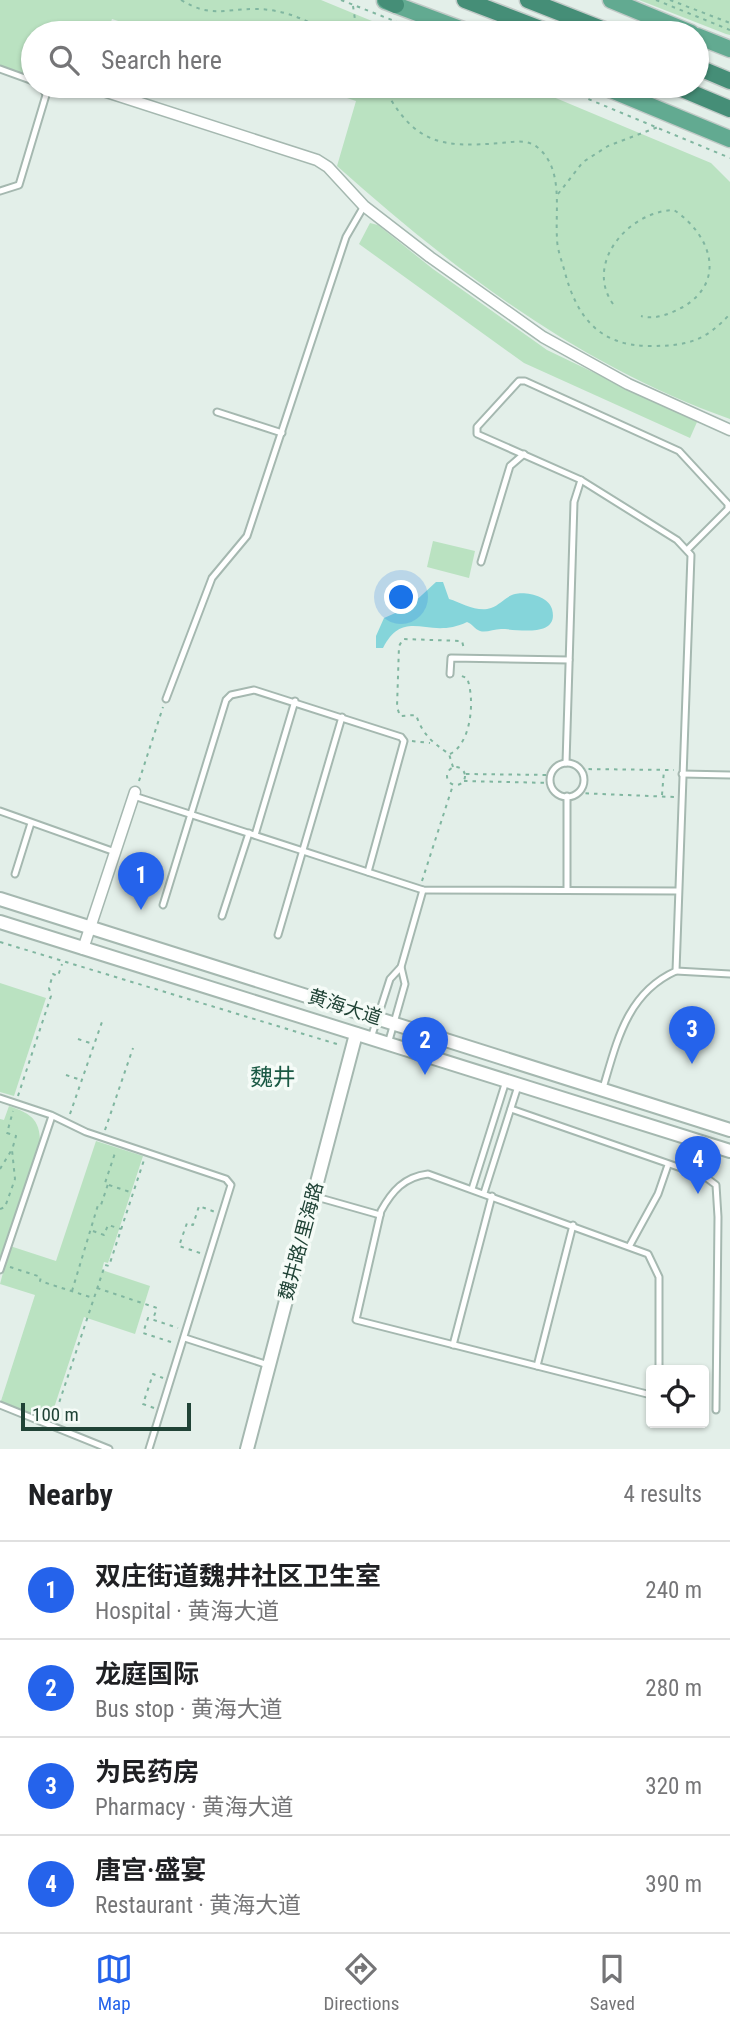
<!DOCTYPE html>
<html lang="en">
<head>
<meta charset="utf-8">
<style>
	body { margin:0; font-family:"Roboto Condensed","Noto Sans SC",sans-serif; background:#f2f2f2; color:#202124 }
	.controls { position:absolute; right:21px; bottom:21px; display:grid; overflow:hidden; border-radius:7px; box-shadow:0 2px 5px #0004 }
	.controls button { width:63px; height:63px; display:grid; place-items:center; padding:0; border:0; border-bottom:2px solid #e0e0e0; background:#fff; color:#202124; font:35px sans-serif }
	.scale { position:absolute; left:21px; bottom:18px; width:170px; box-sizing:border-box; padding-left:7px; border:4px solid #204336; border-top:0; font-size:19px; line-height:24px; white-space:nowrap; color:#204336; -webkit-text-stroke:5px #f5fbf7; paint-order:stroke }
	.you { position:absolute; left:402px; top:598px; width:24px; height:24px; margin:-18px; border:5px solid #fff; border-radius:50%; background:#1a73e8; box-shadow:0 0 0 10px #1a73e833 }
	.badge { display:grid; place-items:center; width:46px; height:46px; border-radius:50%; background:#2563eb; color:#fff; font-size:23px; font-weight:700 }
	.pin { position:absolute; translate:-50% -58px; filter:drop-shadow(0 2px 4px #0008) }
	.pin::after { content:''; position:absolute; top:37px; width:24px; height:21px; background:inherit; clip-path:polygon(0 0,100% 0,50% 100%) }
	.list { margin:0; padding:0; list-style:none }
	h2 { display:flex; justify-content:space-between; align-items:center; height:91px; margin:0; padding:0 28px; font-size:30px }
	h2 small { font-size:23px; font-weight:400; color:#757577 }
	.list li { display:grid; grid-template-columns:46px 1fr auto; gap:21px; align-items:center; box-sizing:border-box; height:98px; padding:0 28px; border-top:2px solid #e0e0e0 }
	.list b { display:block; font-size:26px; white-space:nowrap }
	.list p { margin:0; font-size:23px; white-space:nowrap; color:#757577 }
	.list em { font-size:23px; font-style:normal; color:#757577 }
	.icon { flex:none; width:38px; height:38px; fill:none; stroke:currentColor; stroke-width:2; stroke-linecap:round; stroke-linejoin:round }
	.map { position:relative; flex:none; width:730px; height:1449px; overflow:hidden }
	.search { position:absolute; background:#fff; box-shadow:0 2px 5px #0004; left:21px; right:21px; top:21px; height:77px; display:flex; align-items:center; gap:18px; box-sizing:border-box; padding:0 24px; border-radius:38px; color:#757577; font-size:26px }
	.sheet { height:483px; background:#fff }
	nav { display:flex; justify-content:space-around; align-items:center; box-sizing:border-box; height:98px; border-top:2px solid #e0e0e0; background:#fff; font-size:19px; color:#757577 }
	nav a { display:grid; justify-items:center; gap:4px }
	nav .on { color:#2563eb }
	.map>svg:first-child { display:block }
	.green { fill:#bae2c1 }
	.water { fill:#85d5da }
	.lines { fill:none; stroke-linecap:round; stroke-linejoin:round }
	.service-casing { stroke:#a5b8b0; stroke-width:9 }
	.minor-casing { stroke:#a5b8b0; stroke-width:13 }
	.tertiary-casing { stroke:#a5b8b0; stroke-width:16 }
	.primary-casing { stroke:#c1cac7; stroke-width:19 }
	.trunk-casing { stroke:#c1cac7; stroke-width:19 }
	.path { stroke:#80b6a0; stroke-width:2; stroke-dasharray:3.5 5; stroke-linecap:butt }
	.service { stroke:#fff; stroke-width:5 }
	.minor { stroke:#fff; stroke-width:10 }
	.tertiary { stroke:#fff; stroke-width:12 }
	.primary { stroke:#62aa91; stroke-width:16 }
	.trunk { stroke:#458e77; stroke-width:16 }
	.labels { text-anchor:middle; dominant-baseline:central; stroke-width:7; stroke-linejoin:round; paint-order:stroke }
	.street-label { font-size:19px; fill:#204336; stroke:#f5fbf7 }
	.quarter-label { font-size:23px; fill:#195843; stroke:#f5fbf7 }
</style>
</head>
<body>
<div class="map">
<svg width="730" height="1449" viewBox="0 0 730 1449">
	<rect width="100%" height="100%" fill="#e3efe9"/>
	<g class="green">
		<polygon points="0,0 321,0 401,33 155,33 112,19 107,33 33,33 33,78 0,67"/>
		<polygon points="639,0 730,0 730,35 726,34"/>
		<path d="M311,86h216l184,77 19,19v237c-148,-52 -277,-149 -393,-253l19,-65z"/>
		<polygon points="370,223 378,225 433,269 547,350 697,422 690,438 524,363 359,244"/>
		<polygon points="433,541 475,551 469,578 427,567"/>
		<polygon points="0,983 46,998 14,1096 0,1092"/>
		<path d="M9,1106c24,8 32,15 31,41l-40,118v-146l4,1z"/>
		<polygon points="96,1141 143,1156 108,1263 104,1262 102,1270 150,1286 135,1334 84,1317 50,1420 0,1404 35,1295 0,1284 10,1246 56,1261"/>
	</g>
	<path class="water" d="M436,582h7l6,17c13,4 29,14 42,9 9,-3 15,-12 24,-14 10,-3 34,2 37,15 8,30 -37,20 -51,20 -7,0 -15,4 -21,2 -6,-2 -7,-7 -13,-9 -39,19 -62,-16 -84,26h-7v-12l8,-18 25,-11z"/>
	<g class="lines">
		<defs>
			<g id="service">
				<polyline points="0,69 33,81"/>
				<polyline points="0,191 19,185 46,95 42,86"/>
				<polyline points="217,412 282,433"/>
				<polyline points="481,562 510,466 524,454"/>
				<polyline points="450,674 451,658 569,660"/>
				<polyline points="166,699 212,578 247,536 346,237 364,206"/>
				<polyline points="566,763 574,502 581,480"/>
				<circle cx="567" cy="780" r="17"/>
				<polyline points="682,774 730,775"/>
				<polyline points="134,796 423,890 678,891"/>
				<polyline points="0,811 115,852"/>
				<polyline points="255,835 295,701"/>
				<polyline points="15,874 31,823"/>
				<polyline points="567,888 567,796"/>
				<polyline points="163,905 226,700 231,695 254,690 401,737 404,741 368,872"/>
				<polyline points="222,916 249,833"/>
				<polyline points="278,935 342,717"/>
				<polyline points="401,967 423,890"/>
				<polyline points="676,971 730,974"/>
				<polyline points="371,1038 390,979 401,967 405,984 388,1044"/>
				<path d="M603,1088c14,-47 24,-95 73,-117l15,-416 -14,-15 -96,-60 -104,-46v-7l42,-46h6l154,70 49,53v5l-40,40"/>
				<polyline points="0,1098 51,1115 86,1132 226,1179 231,1185 149,1449"/>
				<polyline points="511,1109 704,1176 716,1185 718,1217 716,1410"/>
				<polyline points="472,1189 506,1081"/>
				<polyline points="484,1193 518,1086"/>
				<polyline points="313,1196 380,1215"/>
				<polyline points="630,1245 658,1194 668,1165"/>
				<polyline points="0,1270 52,1116"/>
				<polyline points="185,1338 268,1365"/>
				<polyline points="453,1345 492,1196"/>
				<polyline points="537,1366 573,1225"/>
				<path d="M651,1395l-295,-75 25,-109c11,-20 23,-34 47,-37l220,80 11,23v93"/>
				<polyline points="0,1405 109,1449"/>
			</g>
			<g id="minor">
				<polyline points="88,86 317,160 328,167 364,206 430,257 543,337 628,384 730,430"/>
				<polyline points="83,949 135,792"/>
			</g>
			<g id="tertiary">
				<polyline points="0,899 730,1130"/>
				<polyline points="0,922 730,1151"/>
				<polyline points="247,1449 356,1034"/>
			</g>
			<g id="primary">
				<polyline points="611,0 691,33"/>
				<polyline points="385,1 471,33"/>
				<polyline points="697,36 730,49"/>
				<polyline points="602,86 730,139"/>
			</g>
			<g id="trunk">
				<polyline points="386,0 396,5"/>
				<polyline points="465,0 551,33"/>
				<polyline points="528,0 612,33"/>
				<polyline points="697,67 730,81"/>
				<polyline points="675,86 730,109"/>
			</g>
		</defs>
		<use href="#service" class="service-casing"/>
		<use href="#minor" class="minor-casing"/>
		<use href="#tertiary" class="tertiary-casing"/>
		<use href="#primary" class="primary-casing"/>
		<use href="#trunk" class="trunk-casing"/>
		<g class="path">
			<path d="M181,0c30,18 42,9 74,9 27,0 51,10 73,24"/>
			<polyline points="341,0 425,33"/>
			<polyline points="656,0 730,30"/>
			<polyline points="670,0 730,23"/>
			<polyline points="353,6 357,33"/>
			<path d="M383,86c31,58 57,62 118,57 13,-1 26,-4 36,4 27,21 18,62 20,91 0,10 4,21 7,31 12,47 34,77 86,77 38,0 55,-5 80,-32"/>
			<polyline points="557,86 730,158"/>
			<polyline points="558,194 583,162 608,146 658,127"/>
			<path d="M613,304c-29,-41 16,-93 61,-94 37,25 53,71 9,97 -13,7 -28,13 -42,9"/>
			<polyline points="412,741 430,743"/>
			<path d="M450,754c22,-11 25,-56 17,-76l-8,-3"/>
			<circle cx="456" cy="776" r="9"/>
			<path d="M453,767l-4,-13c-17,-12 -26,-19 -33,-39l-16,1 -3,-9 2,-61 4,-7 59,2 2,8"/>
			<polyline points="580,769 674,770"/>
			<polyline points="466,774 551,775"/>
			<polyline points="139,781 163,707"/>
			<polyline points="464,781 551,783"/>
			<polyline points="577,793 674,797"/>
			<polyline points="662,795 664,770"/>
			<polyline points="422,881 453,785"/>
			<polyline points="0,942 340,1045"/>
			<polyline points="78,1039 93,1044"/>
			<polyline points="66,1075 81,1080"/>
			<polyline points="18,1096 51,996 49,988 53,974 58,976 62,964"/>
			<polyline points="70,1114 103,1019"/>
			<polyline points="105,1130 133,1048"/>
			<polyline points="0,1169 11,1151"/>
			<polyline points="109,1185 133,1193"/>
			<polyline points="0,1209 5,1207 15,1179 12,1150 16,1136 7,1133 13,1111"/>
			<polyline points="93,1231 104,1235 108,1225 121,1229"/>
			<polyline points="200,1253 179,1246 187,1223 193,1225 199,1206 215,1212"/>
			<polyline points="10,1267 41,1277 40,1281 93,1298"/>
			<polyline points="97,1288 157,1308 153,1319"/>
			<polyline points="72,1291 98,1205 101,1205 108,1184 105,1183 116,1150"/>
			<polyline points="171,1342 143,1333 148,1318 178,1328"/>
			<polyline points="154,1408 143,1404 153,1374 163,1378"/>
			<polyline points="54,1418 105,1265 109,1266 144,1160"/>
		</g>
		<use href="#service" class="service"/>
		<use href="#minor" class="minor"/>
		<use href="#tertiary" class="tertiary"/>
		<use href="#primary" class="primary"/>
		<use href="#trunk" class="trunk"/>
	</g>
	<g class="labels">
		<g class="street-label">
			<text transform="translate(345 1007) rotate(18)">黄海大道</text>
			<text transform="translate(301 1241) rotate(-75)">魏井路/里海路</text>
		</g>
		<g class="quarter-label">
			<text x="273" y="1077">魏井</text>
		</g>
	</g>
</svg>
<div class="controls">
<button><svg class="icon" aria-label="locate" viewBox="0 0 24 24"><circle cx="12" cy="12" r="6"/><path d="M12 2v4M12 18v4M2 12h4M18 12h4"/></svg></button>
</div>
<div class="scale">100 m</div>
<div class="you"></div>
<div class="pin badge" style="left:141px;top:910px">1</div>
<div class="pin badge" style="left:425px;top:1075px">2</div>
<div class="pin badge" style="left:692px;top:1064px">3</div>
<div class="pin badge" style="left:698px;top:1194px">4</div>
<div class="search"><svg class="icon" aria-label="search" viewBox="0 0 24 24"><circle cx="10" cy="10" r="6"/><path d="M15 15l6 6"/></svg>Search here</div>
</div>
<section class="sheet">
<h2>Nearby<small>4 results</small></h2>
<ul class="list">
<li><span class="badge">1</span><div><b>双庄街道魏井社区卫生室</b><p>Hospital · 黄海大道</p></div><em>240 m</em></li>
<li><span class="badge">2</span><div><b>龙庭国际</b><p>Bus stop · 黄海大道</p></div><em>280 m</em></li>
<li><span class="badge">3</span><div><b>为民药房</b><p>Pharmacy · 黄海大道</p></div><em>320 m</em></li>
<li><span class="badge">4</span><div><b>唐宫·盛宴</b><p>Restaurant · 黄海大道</p></div><em>390 m</em></li>
</ul>
</section>
<nav>
<a class="on"><svg class="icon" aria-label="map" viewBox="0 0 24 24"><path d="M3 6l6-2 6 2 6-2v14l-6 2-6-2-6 2zM9 4v14M15 6v14"/></svg>Map</a>
<a><svg class="icon" aria-label="directions" viewBox="0 0 24 24"><path d="M12 3l9 9-9 9-9-9zM9 14v-3h6M13 9l2 2-2 2"/></svg>Directions</a>
<a><svg class="icon" aria-label="saved" viewBox="0 0 24 24"><path d="M7 4h10v16l-5-4-5 4z"/></svg>Saved</a>
</nav>
</body>
</html>
